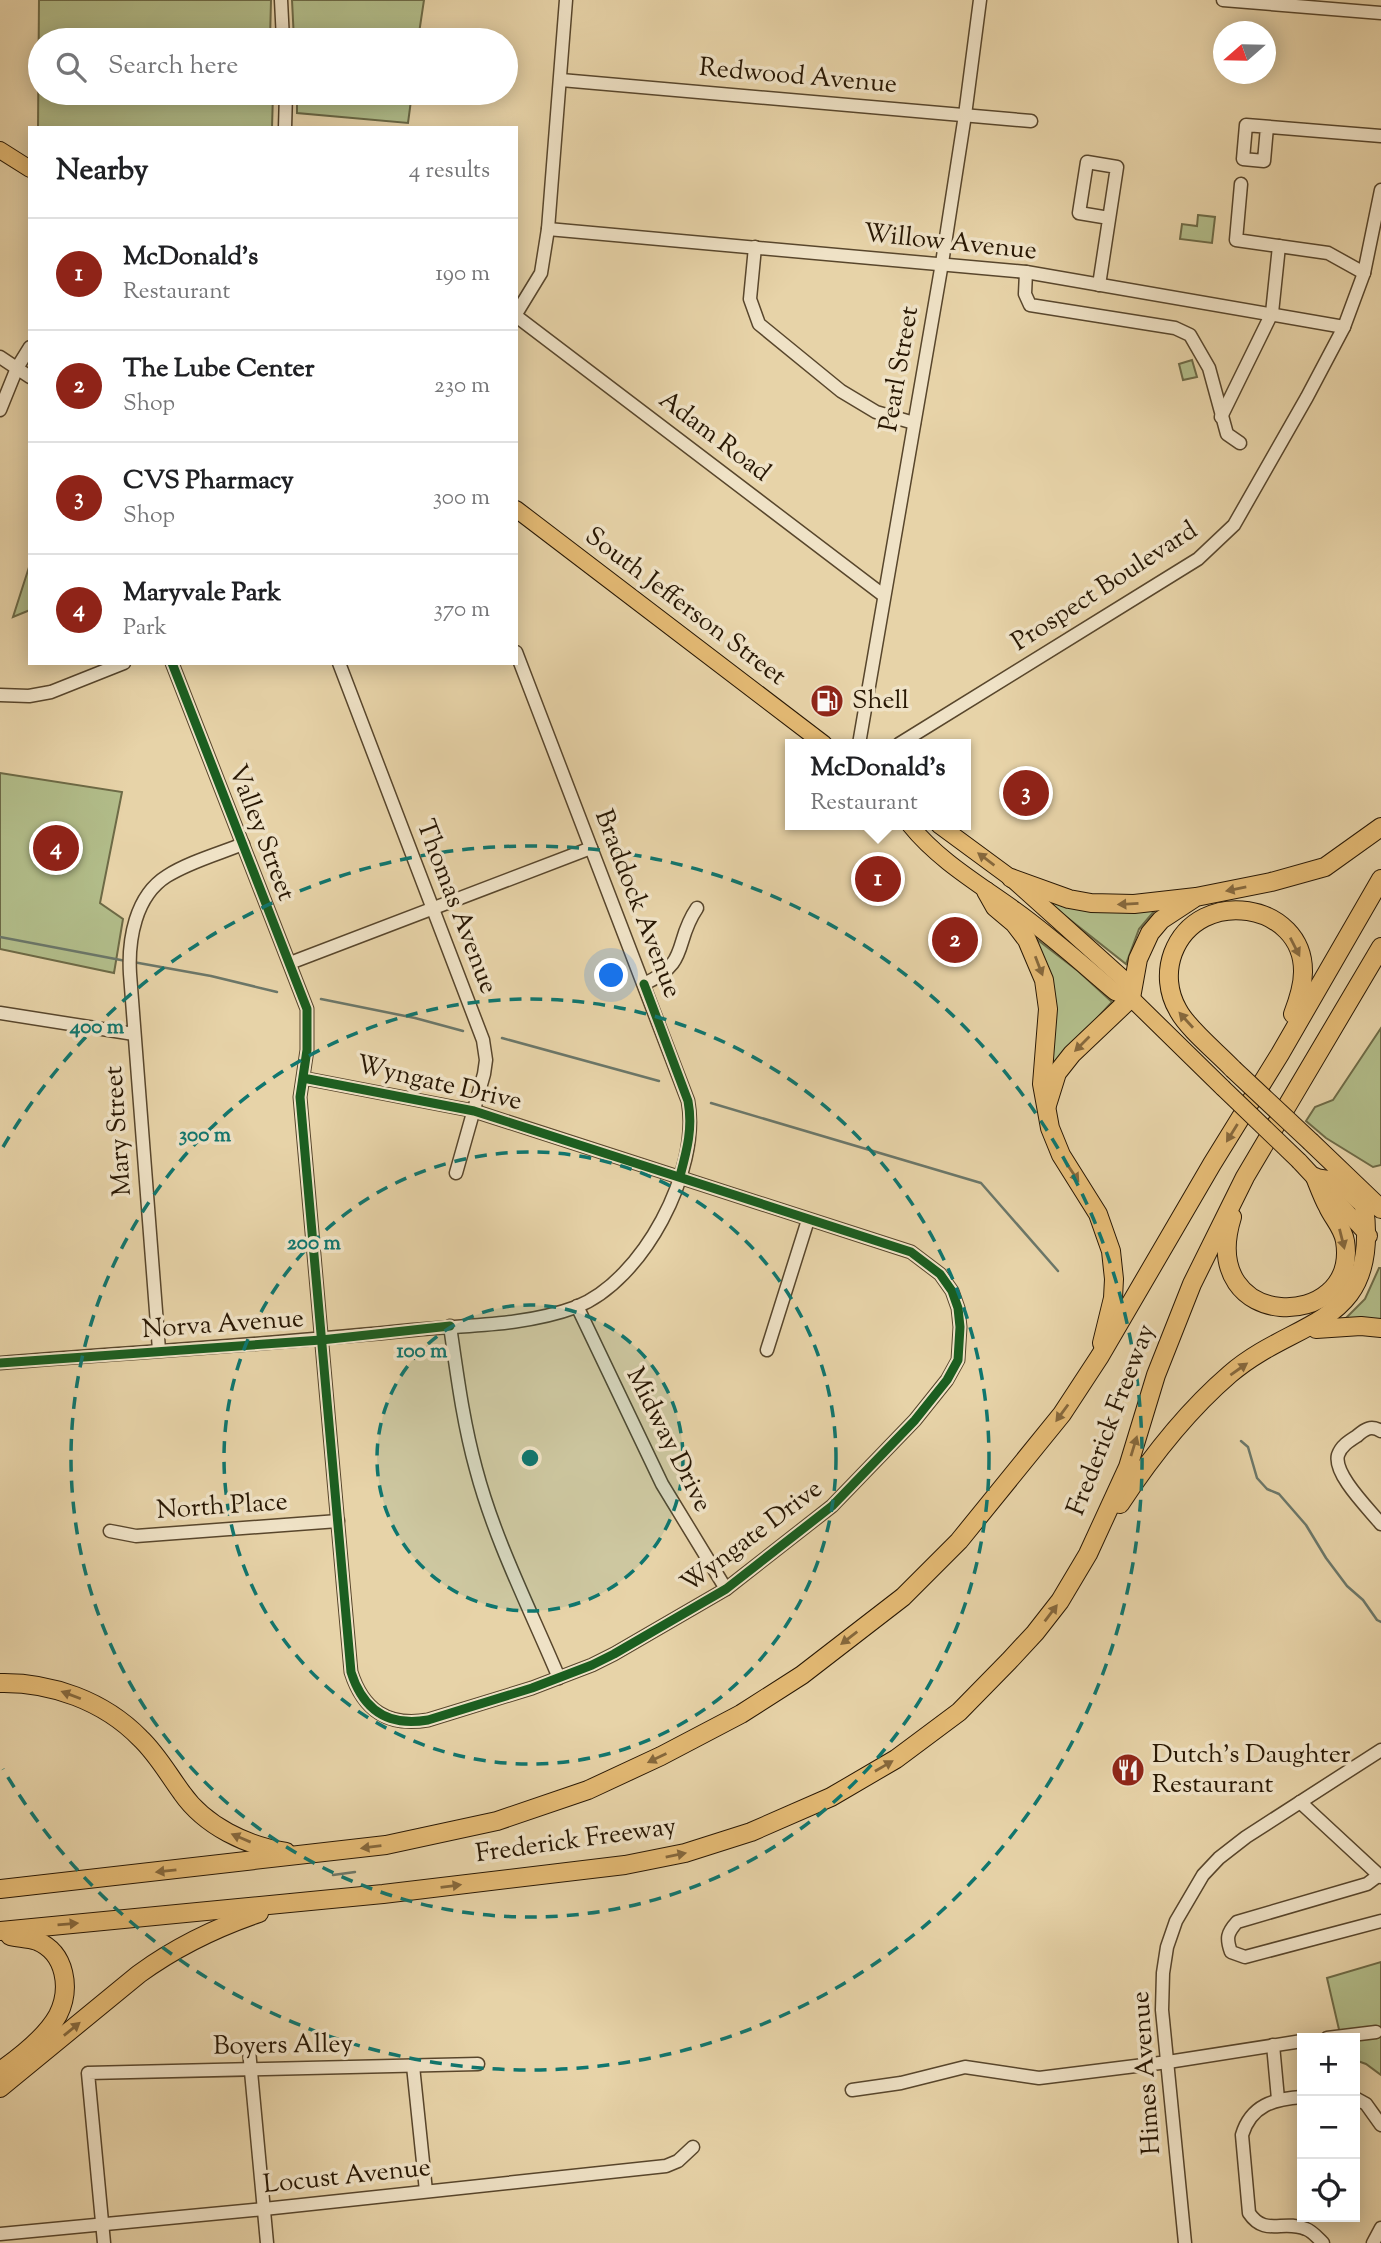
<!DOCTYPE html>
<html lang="en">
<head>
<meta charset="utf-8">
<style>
	body { margin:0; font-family:"Sorts Mill Goudy",serif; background:#f6f6f6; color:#202124 }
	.controls { position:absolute; right:21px; bottom:21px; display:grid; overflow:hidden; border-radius:0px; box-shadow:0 4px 18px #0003 }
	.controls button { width:63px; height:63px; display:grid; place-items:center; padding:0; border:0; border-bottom:2px solid #e0e0e0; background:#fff; color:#202124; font:35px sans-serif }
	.compass { position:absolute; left:1213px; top:21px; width:63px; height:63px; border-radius:50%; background:#fff; box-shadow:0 4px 18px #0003; rotate:250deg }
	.you { position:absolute; left:612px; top:976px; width:24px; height:24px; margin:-18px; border:5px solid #fff; border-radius:50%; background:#1a73e8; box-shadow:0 0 0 10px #1a73e833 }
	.badge { display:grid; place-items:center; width:46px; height:46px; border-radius:50%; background:#8f2418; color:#fff; font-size:23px; font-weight:700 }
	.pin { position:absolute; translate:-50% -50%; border:4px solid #fff; box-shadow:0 2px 7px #0006 }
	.popup { position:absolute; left:785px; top:739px; width:186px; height:91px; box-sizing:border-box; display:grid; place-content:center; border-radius:0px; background:#fff; filter:drop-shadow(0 2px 5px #0005); font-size:23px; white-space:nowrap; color:#757577 }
	.popup b { font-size:26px; color:#202124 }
	.popup::after { content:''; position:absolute; left:50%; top:100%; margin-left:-14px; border:14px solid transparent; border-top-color:#fff }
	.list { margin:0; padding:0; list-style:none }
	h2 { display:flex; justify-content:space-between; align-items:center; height:91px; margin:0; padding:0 28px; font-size:30px }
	h2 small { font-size:23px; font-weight:400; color:#757577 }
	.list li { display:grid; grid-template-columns:46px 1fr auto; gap:21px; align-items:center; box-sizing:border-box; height:112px; padding:0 28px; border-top:2px solid #e0e0e0 }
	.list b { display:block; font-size:26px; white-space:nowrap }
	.list p { margin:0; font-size:23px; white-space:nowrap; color:#757577 }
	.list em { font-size:23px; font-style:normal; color:#757577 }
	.icon { flex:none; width:38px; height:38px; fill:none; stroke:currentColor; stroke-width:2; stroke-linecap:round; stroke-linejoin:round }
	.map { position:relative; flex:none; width:1381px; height:2243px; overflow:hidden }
	.search { position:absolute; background:#fff; box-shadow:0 4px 18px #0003; left:28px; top:28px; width:490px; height:77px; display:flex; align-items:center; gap:18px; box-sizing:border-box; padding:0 24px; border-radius:38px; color:#757577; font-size:26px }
	.panel { position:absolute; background:#fff; box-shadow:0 4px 18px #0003; left:28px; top:126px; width:490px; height:539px; border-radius:0px }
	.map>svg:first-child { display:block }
	.green { fill:#b2bd8a; stroke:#6d6a46; stroke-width:2 }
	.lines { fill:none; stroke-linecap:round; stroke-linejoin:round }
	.stream { stroke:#6b7769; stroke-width:2.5 }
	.minor-casing { stroke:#58462c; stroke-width:15 }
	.major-casing { stroke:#281703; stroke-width:18 }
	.highway-casing { stroke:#281703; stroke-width:20 }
	.minor { stroke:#efe2c6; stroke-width:12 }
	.major { stroke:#e4ba74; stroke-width:16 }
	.highway { stroke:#e4ba74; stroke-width:18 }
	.major-bridge-casing { stroke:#281703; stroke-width:18; stroke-linecap:butt }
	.highway-bridge-casing { stroke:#281703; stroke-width:20; stroke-linecap:butt }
	.major-bridge { stroke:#e4ba74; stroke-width:16 }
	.highway-bridge { stroke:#e4ba74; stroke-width:18 }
	.cycleway-casing { stroke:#efe2c6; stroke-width:13 }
	.cycleway { stroke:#1b5e20; stroke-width:9 }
	.oneway { fill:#86683c }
	.ring { fill:none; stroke:#0f766e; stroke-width:3.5; stroke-dasharray:12 9 }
	.labels { text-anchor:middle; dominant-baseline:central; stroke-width:7; stroke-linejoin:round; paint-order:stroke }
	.street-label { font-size:26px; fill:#281703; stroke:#efe2c6 }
	.poi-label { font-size:26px; fill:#281703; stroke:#efe2c6; text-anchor:start }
	.centre { fill:#0f766e; stroke:#efe2c6; stroke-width:3.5 }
	.ring-label { font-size:21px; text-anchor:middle; font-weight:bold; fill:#0f766e; stroke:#efe2c6; stroke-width:7; stroke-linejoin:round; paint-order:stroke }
</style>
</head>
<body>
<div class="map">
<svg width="1381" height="2243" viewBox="0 0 1381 2243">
	<rect width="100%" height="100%" fill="#e7d3a8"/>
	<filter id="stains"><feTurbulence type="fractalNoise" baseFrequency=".00286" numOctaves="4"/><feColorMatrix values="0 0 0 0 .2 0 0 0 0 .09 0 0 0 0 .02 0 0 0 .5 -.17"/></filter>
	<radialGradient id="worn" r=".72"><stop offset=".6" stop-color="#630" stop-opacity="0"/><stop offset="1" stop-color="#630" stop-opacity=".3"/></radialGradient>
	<g class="green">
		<polygon points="39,0 271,0 270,40 40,40 40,93 273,93 272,128 38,128"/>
		<polygon points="292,0 424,0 418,40 294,40"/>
		<polygon points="297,93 412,93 408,123 297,113"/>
		<polygon points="1198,215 1215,217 1212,243 1180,239 1182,224 1197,226"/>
		<polygon points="1192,360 1197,377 1183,380 1179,364"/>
		<polygon points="30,564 30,610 13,617"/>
		<polygon points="0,773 122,792 100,903 123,919 114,973 0,949"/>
		<polygon points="1045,900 1156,909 1139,929 1126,964"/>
		<polygon points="1030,934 1078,971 1112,1002 1059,1059 1052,1071 1051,1046"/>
		<polygon points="1381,1028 1381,1165 1373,1167 1326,1138 1306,1121 1315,1107 1333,1100"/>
		<polygon points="1379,1268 1381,1268 1381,1325 1343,1321 1365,1299"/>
		<polygon points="1381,1962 1381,2075 1366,2064 1355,2060 1355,2038 1341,2038 1327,1978"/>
	</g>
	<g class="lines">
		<g class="stream">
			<polyline points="0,937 126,961"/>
			<polyline points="133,962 211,976 277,992"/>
			<polyline points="321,999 415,1018 463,1031"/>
			<polyline points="502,1038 659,1081"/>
			<polyline points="711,1103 981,1183 1058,1271"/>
			<polyline points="1241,1441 1248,1447 1257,1478 1267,1489 1279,1494 1306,1525 1326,1558 1347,1586 1363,1600 1377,1620 1381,1622"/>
			<polyline points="333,1875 355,1872"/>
		</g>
		<defs>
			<g id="minor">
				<polyline points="281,0 283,40"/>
				<polyline points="1223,0 1381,13"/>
				<polyline points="561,80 1031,121"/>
				<polyline points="1267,127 1264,161 1243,159 1246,125 1381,136"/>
				<polyline points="285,128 286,93"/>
				<polyline points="1241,184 1236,240 1328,253 1364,273"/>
				<polyline points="548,229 1026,272 1344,327"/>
				<polyline points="755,247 750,299 759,324 841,391 876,412 914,423"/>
				<polyline points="1026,272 1025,294 1030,305 1175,328 1190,335 1209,368 1227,434 1240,443"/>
				<polyline points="1099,285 1117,167 1087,162 1079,213 1109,218"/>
				<polyline points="516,314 541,273 548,229 566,0"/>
				<polyline points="516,316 883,595"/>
				<polyline points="0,357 30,377"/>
				<polyline points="0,410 17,368 30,347"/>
				<polyline points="1221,417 1272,313 1279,246"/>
				<path d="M172,663l135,346v41l-7,47 51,575c12,38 37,55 77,48l104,-32 60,-23 22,-11 112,-65 106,-83 83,-86 32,-40 11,-20 2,-33 -2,-19 -6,-17 -12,-17 -29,-22 -437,-141 -171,-33"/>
				<polyline points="339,663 483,1040 486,1060 484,1074 456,1173"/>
				<polyline points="0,695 29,696 51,692 124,663"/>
				<polyline points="859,744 942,263 965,115 980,0"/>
				<polyline points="899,744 1198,559 1234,525 1307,397 1344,327 1364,273 1381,190"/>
				<polyline points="290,963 591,848"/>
				<path d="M644,984c47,-22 29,-41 53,-76"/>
				<polyline points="0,1013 134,1034"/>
				<polyline points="577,1306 662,1484 726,1589"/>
				<path d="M450,1326c7,48 13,96 26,143 19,72 54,140 83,209"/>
				<path d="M159,1350l-29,-376c-2,-34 5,-78 37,-98 22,-14 51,-22 76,-32"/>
				<polyline points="767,1350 808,1220"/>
				<path d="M0,1363c138,-11 276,-19 413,-33 54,-5 112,-4 163,-23 67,-26 125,-137 112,-206l-172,-449"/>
				<path d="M1381,1431c-10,-6 -16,-2 -24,5 -8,5 -16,10 -19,19 -5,19 31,54 43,69"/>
				<polyline points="110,1531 136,1536 338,1521"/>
				<polyline points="1300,1802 1381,1877"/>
				<path d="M1379,1875l-12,9 -130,38c-10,11 -11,16 -6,30l14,5 136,-36"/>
				<polyline points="1327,2038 1376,2032"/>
				<polyline points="1273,2045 1278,2099"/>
				<polyline points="249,2050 267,2243"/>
				<polyline points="413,2066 426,2191"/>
				<polyline points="852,2090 901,2083 965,2067 1039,2078 1168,2062 1302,2041"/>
				<path d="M1302,2097c-28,2 -51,8 -60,38l7,78c16,24 34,6 57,16 6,2 12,9 17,14"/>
				<polyline points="1355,2098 1366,2104 1381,2125"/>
				<polyline points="0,2234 264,2209 666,2166 678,2161 693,2147"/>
				<polyline points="104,2243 88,2073 478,2064"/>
				<polyline points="1185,2243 1162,2010 1163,1973 1167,1947 1176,1921 1203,1875 1219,1858 1246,1837 1381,1750"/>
				<polyline points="1373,2243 1381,2228"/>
			</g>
			<g id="major">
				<polyline points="0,150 30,169"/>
				<polyline points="516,509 824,744"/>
				<path d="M910,825c28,35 69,59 105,85 35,25 67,54 100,82l16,6 92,90"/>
				<polyline points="939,825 1011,878 1128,983 1131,998"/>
				<polyline points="1299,1161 1369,1236"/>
				<polyline points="1315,1177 1335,1180 1364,1206"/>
			</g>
			<g id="highway">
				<polyline points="1011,878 1069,899 1091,903 1134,904 1196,897 1271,882 1325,867 1381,827"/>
				<polyline points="986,891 995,907 1014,923 1027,940 1044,980 1048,1009 1042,1084 1050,1128 1061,1155 1098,1214 1111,1251 1114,1279 1113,1298 1102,1343"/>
				<path d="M1233,1069c-15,-16 -46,-41 -55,-59 -10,-17 -12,-38 -5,-57 26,-68 131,-50 130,19 0,15 -5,29 -10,42"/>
				<polyline points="1047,1105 1057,1073 1072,1054 1131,998 1138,959 1150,933 1161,920 1193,899"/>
				<polyline points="1311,1142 1381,1209"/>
				<path d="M1232,1217c-36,116 128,116 113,24 -2,-13 -12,-23 -17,-34 -5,-9 -9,-20 -13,-30"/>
				<polyline points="1316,1329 1361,1326 1381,1328"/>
				<path d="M1120,1504c31,-47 67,-93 110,-130 66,-57 151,-46 134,-168"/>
				<path d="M0,1683c51,-1 104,18 140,55 17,16 28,36 42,55 23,33 65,53 104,59"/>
				<polyline points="0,1889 386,1845 497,1821 588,1790 661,1756 741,1714 802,1675 903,1597 959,1541 1062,1414 1100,1356 1212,1164 1280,1054 1381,879"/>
				<polyline points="0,1931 383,1894 625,1865 685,1853 751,1832 831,1797 896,1759 959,1712 1009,1661 1035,1633 1060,1601 1088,1554 1128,1467 1156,1375 1192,1284 1245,1177 1381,947"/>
				<path d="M0,2071c20,-14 46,-34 58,-56 13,-26 8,-62 -21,-74 -8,-3 -18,-3 -27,-5"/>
				<path d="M0,2088l139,-114c37,-27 76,-46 120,-61"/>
			</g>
		</defs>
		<use href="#minor" class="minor-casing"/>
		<use href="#major" class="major-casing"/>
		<use href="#highway" class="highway-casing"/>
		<use href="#minor" class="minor"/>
		<use href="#major" class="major"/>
		<use href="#highway" class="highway"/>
		<defs>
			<polyline id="major-bridge" points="1223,1088 1299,1161"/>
			<polyline id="highway-bridge" points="1233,1069 1311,1142"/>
		</defs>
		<use href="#major-bridge" class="major-bridge-casing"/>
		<use href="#highway-bridge" class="highway-bridge-casing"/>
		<use href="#major-bridge" class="major-bridge"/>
		<use href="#highway-bridge" class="highway-bridge"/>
		<defs>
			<g id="cycleway">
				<path d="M172,663l135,346v41l-7,47 51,575c12,38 37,55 77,48l104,-32 60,-23 22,-11 112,-65 106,-83 83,-86 32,-40 11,-20 2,-33 -2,-19 -6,-17 -12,-17 -29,-22 -437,-141 -171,-33"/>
				<path d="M644,984l44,117c5,27 -1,49 -8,75"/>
				<polyline points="0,1363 321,1340 450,1326"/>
			</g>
		</defs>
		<use href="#cycleway" class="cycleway-casing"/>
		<use href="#cycleway" class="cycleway"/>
	</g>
	<defs><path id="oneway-solid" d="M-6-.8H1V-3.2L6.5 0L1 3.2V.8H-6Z" transform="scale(1.75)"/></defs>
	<g class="oneway">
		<use href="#oneway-solid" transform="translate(986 859) rotate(-143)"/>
		<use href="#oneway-solid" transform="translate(1236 889) rotate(169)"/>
		<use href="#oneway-solid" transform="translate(1128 904) rotate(177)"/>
		<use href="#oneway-solid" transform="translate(1295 947) rotate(63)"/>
		<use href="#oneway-solid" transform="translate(1039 966) rotate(69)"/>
		<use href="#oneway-solid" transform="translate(1186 1020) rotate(-132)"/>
		<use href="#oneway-solid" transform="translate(1082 1044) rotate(135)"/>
		<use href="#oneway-solid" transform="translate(1232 1133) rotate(122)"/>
		<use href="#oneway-solid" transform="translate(1073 1173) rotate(56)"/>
		<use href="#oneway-solid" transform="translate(1342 1239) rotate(76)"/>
		<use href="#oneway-solid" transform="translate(1239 1369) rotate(-35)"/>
		<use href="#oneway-solid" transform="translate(1062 1413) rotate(126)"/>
		<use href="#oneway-solid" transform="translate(1134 1446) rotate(-73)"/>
		<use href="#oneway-solid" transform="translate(1051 1613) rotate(-53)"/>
		<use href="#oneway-solid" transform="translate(849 1638) rotate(142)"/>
		<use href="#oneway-solid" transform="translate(71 1695) rotate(-159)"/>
		<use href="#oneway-solid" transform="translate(657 1758) rotate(154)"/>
		<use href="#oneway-solid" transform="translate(884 1766) rotate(-30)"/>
		<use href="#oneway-solid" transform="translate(241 1838) rotate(-157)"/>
		<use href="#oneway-solid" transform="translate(371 1847) rotate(173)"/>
		<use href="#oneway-solid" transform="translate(676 1855) rotate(-11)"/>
		<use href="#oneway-solid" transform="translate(166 1871) rotate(174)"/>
		<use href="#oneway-solid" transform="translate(451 1886) rotate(-7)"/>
		<use href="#oneway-solid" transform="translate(68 1924) rotate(-5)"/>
		<use href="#oneway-solid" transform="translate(72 2029) rotate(-39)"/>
	</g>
	<circle cx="530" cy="1458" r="153" fill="#0f766e" fill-opacity=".12"/>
	<g class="ring">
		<circle cx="530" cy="1458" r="153"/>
		<circle cx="530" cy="1458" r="306"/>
		<circle cx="530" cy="1458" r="459"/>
		<path d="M3 1147A612 612 0 1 1 3 1769"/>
	</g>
	<defs>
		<symbol id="fuel-disc" viewBox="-11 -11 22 22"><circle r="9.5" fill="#8f2418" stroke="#efe2c6"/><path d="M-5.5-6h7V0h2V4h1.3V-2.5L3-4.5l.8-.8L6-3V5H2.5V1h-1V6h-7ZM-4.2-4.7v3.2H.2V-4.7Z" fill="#fff"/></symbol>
		<symbol id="restaurant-disc" viewBox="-11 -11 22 22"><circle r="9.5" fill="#8f2418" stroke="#efe2c6"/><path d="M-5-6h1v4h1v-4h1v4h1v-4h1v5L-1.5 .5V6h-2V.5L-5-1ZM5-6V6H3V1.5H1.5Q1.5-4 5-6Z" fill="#fff"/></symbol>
	</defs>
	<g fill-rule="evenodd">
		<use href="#fuel-disc" x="808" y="682" width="38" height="38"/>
		<use href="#restaurant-disc" x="1109" y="1751" width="38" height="38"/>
	</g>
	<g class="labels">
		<g class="street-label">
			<text transform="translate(798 77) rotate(5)">Redwood Avenue</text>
			<text transform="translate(950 243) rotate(6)">Willow Avenue</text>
			<text transform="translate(900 369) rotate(-80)">Pearl Street</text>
			<text transform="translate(714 437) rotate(37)">Adam Road</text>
			<text transform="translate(1105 587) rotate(-33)">Prospect Boulevard</text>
			<text transform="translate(685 607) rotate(37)">South Jefferson Street</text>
			<text transform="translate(261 833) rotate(69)">Valley Street</text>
			<text transform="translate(637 904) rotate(69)">Braddock Avenue</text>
			<text transform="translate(456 907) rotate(69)">Thomas Avenue</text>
			<text transform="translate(439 1084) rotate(13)">Wyngate Drive</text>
			<text transform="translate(119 1131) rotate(-94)">Mary Street</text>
			<text transform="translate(223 1325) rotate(-4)">Norva Avenue</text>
			<text transform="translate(1112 1420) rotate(-69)">Frederick Freeway</text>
			<text transform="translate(668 1440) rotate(63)">Midway Drive</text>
			<text transform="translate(222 1507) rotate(-4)">North Place</text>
			<text transform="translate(752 1537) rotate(-37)">Wyngate Drive</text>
			<text transform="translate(576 1841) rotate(-8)">Frederick Freeway</text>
			<text transform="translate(283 2046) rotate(-1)">Boyers Alley</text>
			<text transform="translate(1147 2073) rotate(-94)">Himes Avenue</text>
			<text transform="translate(347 2177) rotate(-6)">Locust Avenue</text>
		</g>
		<g class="poi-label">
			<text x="852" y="701">Shell</text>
			<text x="1152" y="1755">Dutch's Daughter<tspan x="1152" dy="30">Restaurant</tspan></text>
		</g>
	</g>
	<circle cx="530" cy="1458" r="10" class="centre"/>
	<g class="ring-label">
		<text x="97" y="1033">400 m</text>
		<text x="205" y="1141">300 m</text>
		<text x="314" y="1249">200 m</text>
		<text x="422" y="1357">100 m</text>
	</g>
	<rect width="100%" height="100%" filter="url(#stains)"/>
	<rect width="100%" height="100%" fill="url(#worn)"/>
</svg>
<div class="controls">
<button>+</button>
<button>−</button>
<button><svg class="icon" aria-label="locate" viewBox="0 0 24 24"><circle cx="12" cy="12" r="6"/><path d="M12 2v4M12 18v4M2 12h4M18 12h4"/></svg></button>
</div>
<svg class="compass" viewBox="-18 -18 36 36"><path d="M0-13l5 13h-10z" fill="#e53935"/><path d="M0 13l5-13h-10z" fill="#757577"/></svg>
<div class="you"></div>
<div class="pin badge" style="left:878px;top:879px">1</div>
<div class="popup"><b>McDonald's</b>Restaurant</div>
<div class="pin badge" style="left:955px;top:940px">2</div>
<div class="pin badge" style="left:1026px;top:793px">3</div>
<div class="pin badge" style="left:56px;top:848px">4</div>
<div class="search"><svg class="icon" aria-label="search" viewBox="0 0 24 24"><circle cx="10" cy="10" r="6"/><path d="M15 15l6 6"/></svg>Search here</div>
<section class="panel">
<h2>Nearby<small>4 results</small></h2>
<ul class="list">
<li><span class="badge">1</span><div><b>McDonald's</b><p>Restaurant</p></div><em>190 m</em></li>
<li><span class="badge">2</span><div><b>The Lube Center</b><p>Shop</p></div><em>230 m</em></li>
<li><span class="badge">3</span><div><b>CVS Pharmacy</b><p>Shop</p></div><em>300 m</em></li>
<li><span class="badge">4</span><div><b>Maryvale Park</b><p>Park</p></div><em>370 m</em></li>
</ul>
</section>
</div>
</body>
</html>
